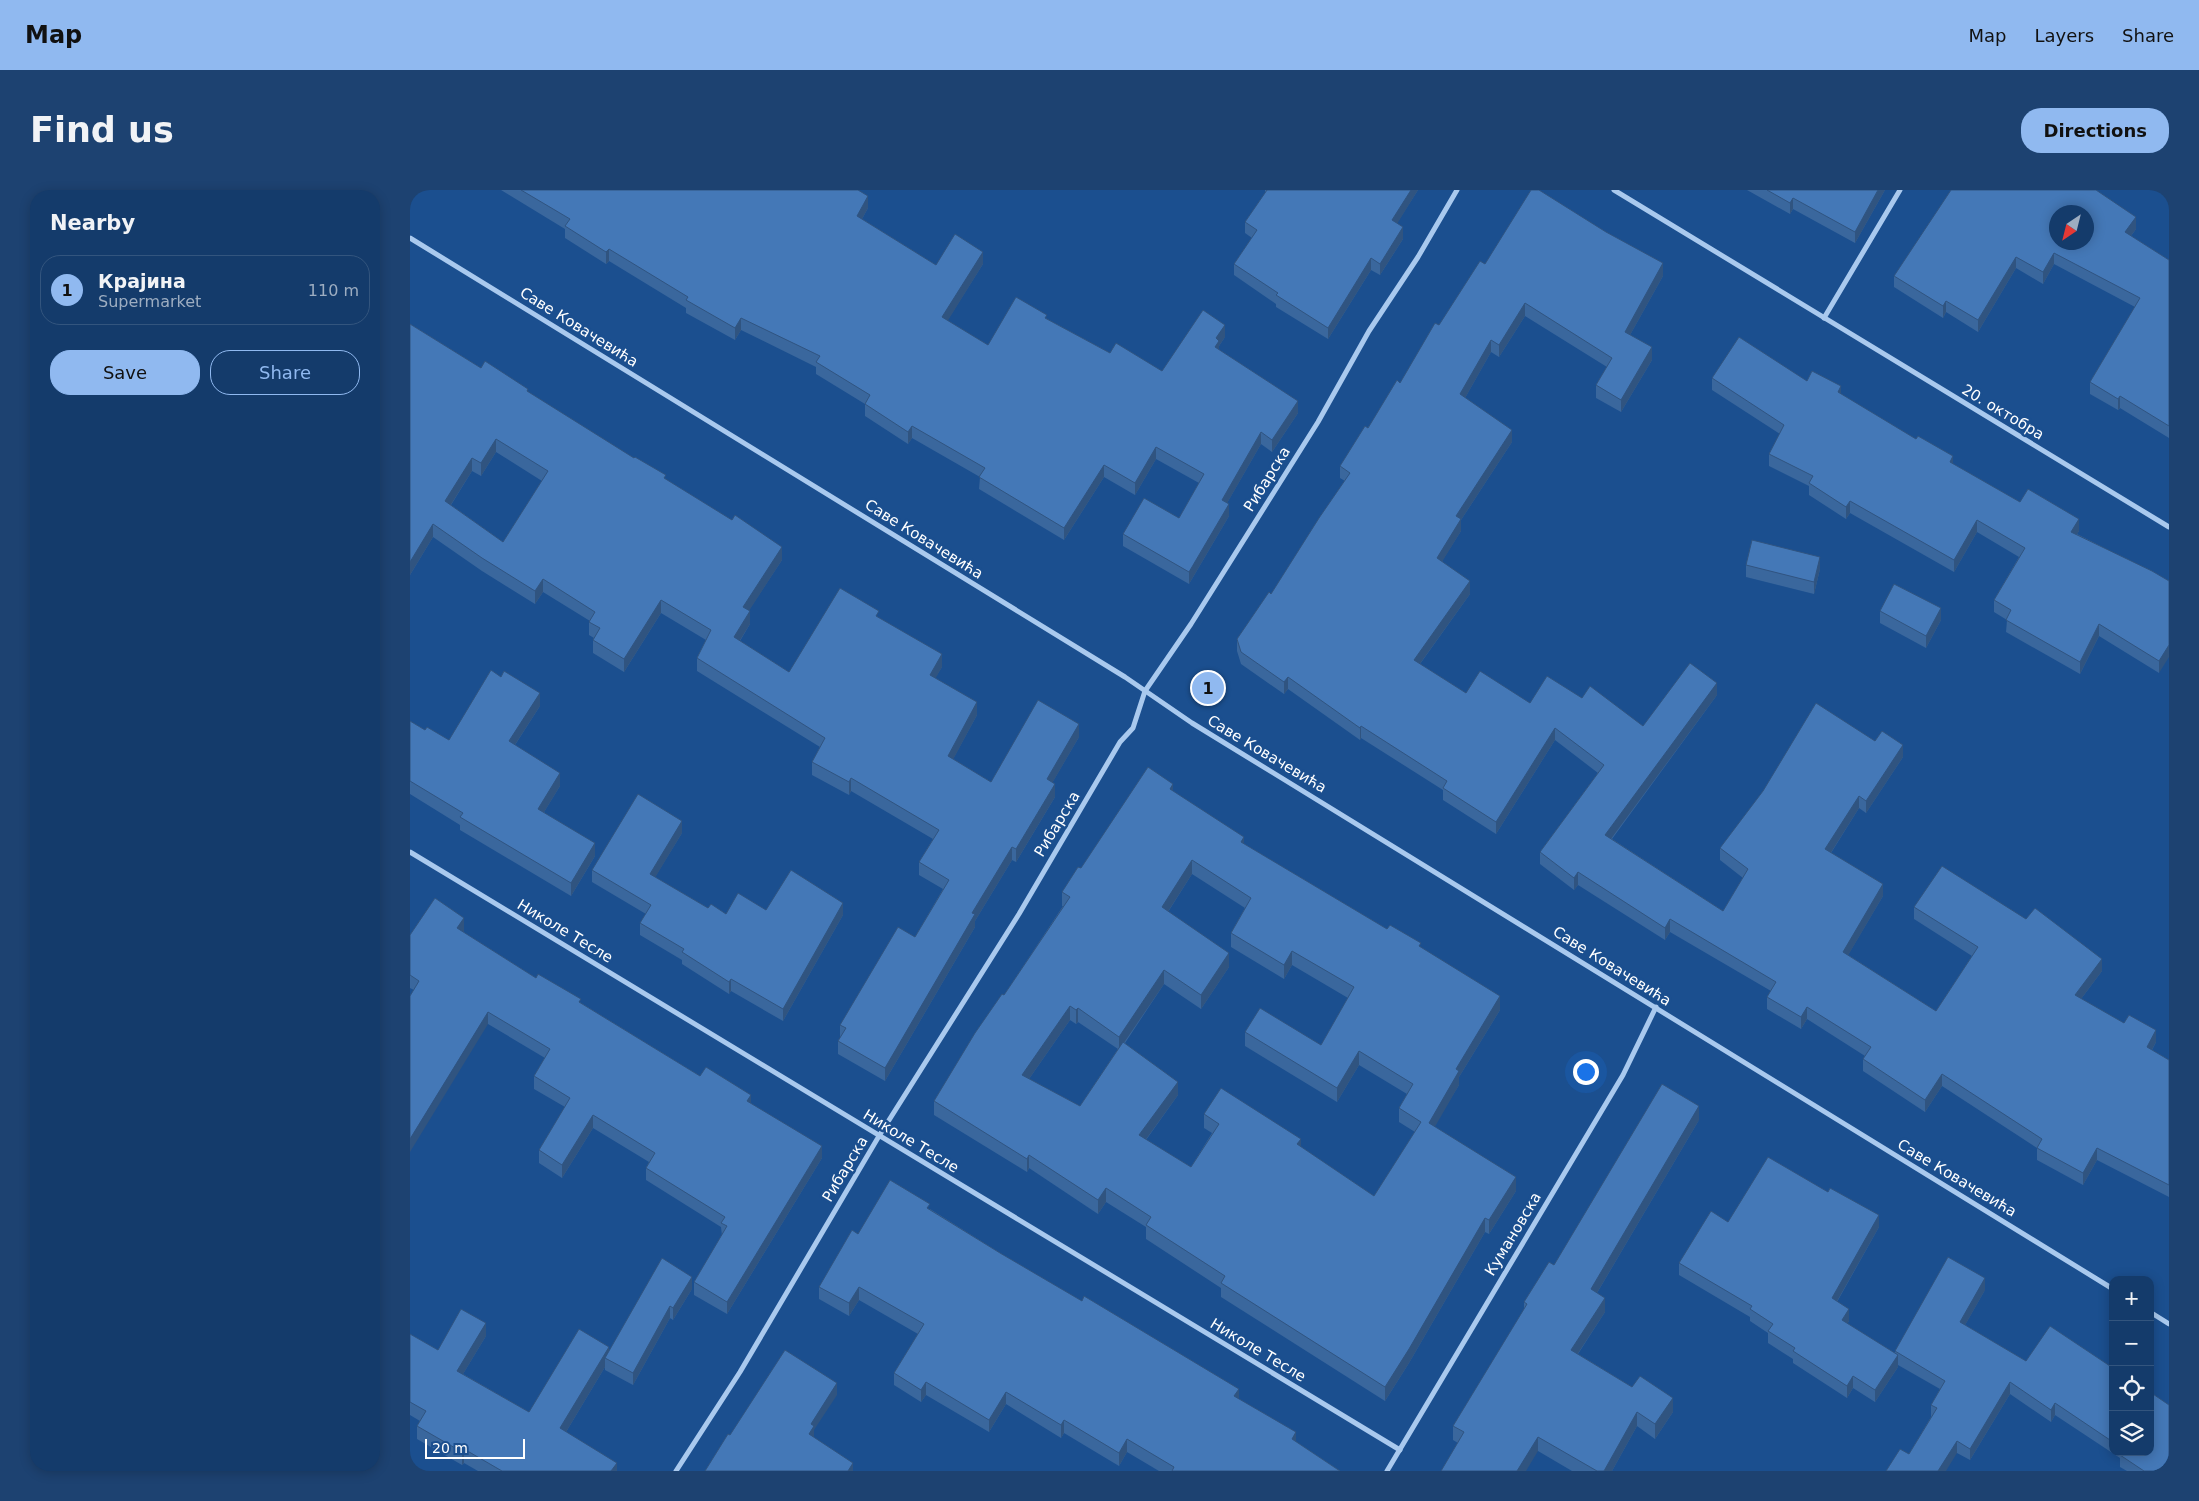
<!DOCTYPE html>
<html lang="en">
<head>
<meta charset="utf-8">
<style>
	body { margin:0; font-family:"DejaVu Sans",sans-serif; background:#1d4271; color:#f1f3f6 }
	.controls { position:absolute; right:15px; bottom:15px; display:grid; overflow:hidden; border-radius:10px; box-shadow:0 2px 12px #0003 }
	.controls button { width:45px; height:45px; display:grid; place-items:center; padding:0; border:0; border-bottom:1px solid #33557e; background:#143b6b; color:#f1f3f6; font:25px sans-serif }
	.compass { position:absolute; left:1639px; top:15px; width:45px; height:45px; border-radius:50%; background:#143b6b; box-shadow:0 2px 12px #0003; rotate:215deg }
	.scale { position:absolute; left:15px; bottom:12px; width:100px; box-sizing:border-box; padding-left:5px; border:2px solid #fff; border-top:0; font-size:14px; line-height:18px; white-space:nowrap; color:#fff; -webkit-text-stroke:4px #1b4f8f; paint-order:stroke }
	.you { position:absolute; left:1175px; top:881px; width:18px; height:18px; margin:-12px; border:4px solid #fff; border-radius:50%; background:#1a73e8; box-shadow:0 0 0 8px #1a73e833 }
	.badge { display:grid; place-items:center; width:32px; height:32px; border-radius:50%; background:#90b9f0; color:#111; font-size:16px; font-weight:700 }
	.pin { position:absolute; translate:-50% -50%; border:2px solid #fff; box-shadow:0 1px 5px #0006 }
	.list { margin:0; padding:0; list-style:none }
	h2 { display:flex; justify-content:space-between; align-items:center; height:65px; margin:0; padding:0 20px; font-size:21px }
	h2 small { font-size:16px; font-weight:400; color:#9dadc1 }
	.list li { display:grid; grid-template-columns:32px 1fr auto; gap:15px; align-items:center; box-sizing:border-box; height:70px; margin:0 10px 10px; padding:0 10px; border:1px solid #33557e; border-radius:20px }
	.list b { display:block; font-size:19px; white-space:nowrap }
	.list p { margin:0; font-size:16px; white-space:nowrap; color:#9dadc1 }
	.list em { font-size:16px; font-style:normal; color:#9dadc1 }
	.actions { display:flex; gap:10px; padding:15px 20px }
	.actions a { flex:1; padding:11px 0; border:1px solid #90b9f0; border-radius:20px; text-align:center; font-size:18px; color:#90b9f0 }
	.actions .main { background:#90b9f0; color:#111 }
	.icon { flex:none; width:28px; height:28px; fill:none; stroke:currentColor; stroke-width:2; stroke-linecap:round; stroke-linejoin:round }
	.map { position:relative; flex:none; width:1759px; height:1281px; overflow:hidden; border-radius:20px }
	header { display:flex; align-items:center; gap:30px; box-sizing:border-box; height:70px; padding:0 25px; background:#90b9f0; color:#111 }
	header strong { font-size:24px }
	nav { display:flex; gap:28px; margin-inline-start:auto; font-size:18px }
	.intro { display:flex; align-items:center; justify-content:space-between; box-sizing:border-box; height:120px; padding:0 30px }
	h1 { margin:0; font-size:35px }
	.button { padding:12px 22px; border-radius:20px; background:#90b9f0; color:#111; font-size:18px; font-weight:700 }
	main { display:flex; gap:30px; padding:0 30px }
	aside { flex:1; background:#143b6b; border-radius:20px; box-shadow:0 2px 12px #0003 }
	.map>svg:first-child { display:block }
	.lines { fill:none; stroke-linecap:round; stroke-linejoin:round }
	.minor { stroke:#a9c9ee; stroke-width:5 }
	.wall { fill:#3a679d; fill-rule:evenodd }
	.shaded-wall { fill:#305480 }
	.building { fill:#4478b7; stroke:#305480; fill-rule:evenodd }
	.labels { text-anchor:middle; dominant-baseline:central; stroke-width:5; stroke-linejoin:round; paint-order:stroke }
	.street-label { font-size:15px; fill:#fff; stroke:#1b4f8f }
</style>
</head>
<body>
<header>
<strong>Map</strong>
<nav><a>Map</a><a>Layers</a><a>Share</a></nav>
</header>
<div class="intro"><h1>Find us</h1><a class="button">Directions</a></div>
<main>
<aside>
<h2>Nearby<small></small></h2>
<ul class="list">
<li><span class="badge">1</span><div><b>Крајина</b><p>Supermarket</p></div><em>110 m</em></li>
</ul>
<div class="actions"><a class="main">Save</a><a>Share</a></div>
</aside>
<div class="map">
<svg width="1759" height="1281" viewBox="0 0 1759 1281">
	<rect width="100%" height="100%" fill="#1b4f8f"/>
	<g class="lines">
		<g class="minor">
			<polyline points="1204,0 1759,337"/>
			<polyline points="0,48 715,487 782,533 1703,1099"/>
			<polyline points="1414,128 1490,0"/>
			<polyline points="0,662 990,1260"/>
			<polyline points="1740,1122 1759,1134"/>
			<polyline points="266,1281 330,1182 469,946 609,724 710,552 723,538 735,501 781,434 908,232 959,141 1008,67 1047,0"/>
			<polyline points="977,1281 1213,885 1246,817"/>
		</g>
	</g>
	<g class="wall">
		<polygon points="91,0 448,0 458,18 452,29 526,75 573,74 537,131 578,155 637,129 700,163 752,181 815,147 809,156 809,160 888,223 862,262 851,254 817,313 819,326 779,394 713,356 713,344 769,328 789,293 746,269 725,305 694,287 654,350 569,299 570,287 502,248 498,254 455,226 455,214 406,184 406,177 331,140 325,150 276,123 276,118 199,71 196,74 155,48 155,39"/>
		<polygon points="855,0 1008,0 987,33 993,49 970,85 961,80 918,149 866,117 866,114 824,85 824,74 842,48 835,43 835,32 855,4"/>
		<polygon points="1337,0 1475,0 1445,53 1383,19 1380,24"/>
		<polygon points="1726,39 1721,46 1759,70 1759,248 1710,218 1708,220 1680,204 1680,192 1725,117 1644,74 1633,94 1606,78 1568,142 1536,122 1533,128 1484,97 1484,86"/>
		<polygon points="1075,74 1253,86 1220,145 1242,170 1211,222 1186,208 1186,195 1197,177 1115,126 1089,167 1081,162 1055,208 1102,252 1051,330 1051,341 1032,371 1060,404 1010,474 1056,503 1120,513 1172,508 1233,536 1307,505 1202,649 1313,721 1333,688 1310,670 1310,658 1465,551 1493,567 1456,623 1449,618 1421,663 1473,706 1438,765 1526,821 1562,766 1504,729 1504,717 1692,781 1671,809 1746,852 1742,860 1759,870 1759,1007 1687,970 1673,995 1627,970 1627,958 1532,896 1515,922 1453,881 1453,869 1455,866 1397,829 1391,839 1357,819 1357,807 1361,801 1260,742 1255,750 1168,695 1164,700 1130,674 1130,662 1188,583 1145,550 1086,644 1033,610 1033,600 951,548 950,550 878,499 874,504 831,474 827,461 827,449 861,404 935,291 930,288 930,276 990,193 1029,135"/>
		<path d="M0,134l71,44 47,24 138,88 116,80 -33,50 1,14 -10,17 49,31 90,-54 63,49 -7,11 42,37 -24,44 38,23 88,-45 -27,46 3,14 -39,65 -4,-2 -37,61v6l-90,154 -47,-27v-13l2,-3v-13l75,-88 28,-48 -24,-14v-13l14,-23 -82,-48 -2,4 -37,-20v-13l8,-15 -123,-76v-13l9,-18 -45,-27 -37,59 -31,-19v-13l1,-2 -5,-3v-13l1,-1 -47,-29 -8,12 -53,-33 -49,-34 -23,38zM86,262l46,29 -39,61 -52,-37 21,-34 9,5z"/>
		<polygon points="1302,188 1397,191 1431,204 1543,275 1610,312 1669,341 1667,344 1759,391 1749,483 1689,446 1670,484 1596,442 1597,430 1584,422 1584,410 1609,367 1567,342 1544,382 1440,323 1436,329 1399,305 1399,296 1359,276 1359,264 1370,244 1302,200"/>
		<polygon points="1336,375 1410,379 1404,404 1336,387"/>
		<polygon points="1470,421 1531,430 1516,458 1470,433"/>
		<polygon points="130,516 105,555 150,596 134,622 185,666 161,706 50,640 50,635 0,604 0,531 15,540 39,550"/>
		<path d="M763,601l71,53 143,85 34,19 79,62 -41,67v8l-25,41 82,65 -27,43 -4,-2 -76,131 -24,38 -164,-104v-9l-75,-49v-12l-40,-25 -8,12 -69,-46 -2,4 -93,-57v-14l129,-195h-1v-14l19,-24zM782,684l53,34 -14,25v14l53,32 8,-14 56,33 -27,47 -76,-13v14l92,56 22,-37 48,29 -8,14v14l16,10 -41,64 -73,-49 -97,-33v14l8,5 -21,34 -45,-27 32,-45 -53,-52 39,-59 37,25 28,-42 -61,-55zM660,830l6,4 2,-2 40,27 -38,57 -51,-27z"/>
		<polygon points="272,643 245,687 298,718 316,724 356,720 433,725 373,831 321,801 319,804 272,774 272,770 230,745 230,733 236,724 182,692 182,680"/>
		<polygon points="54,741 53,742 126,788 171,813 290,886 341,913 412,968 317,1124 284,1105 284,1092 312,1046 311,1037 236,990 236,978 239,972 183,938 152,988 129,973 129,960 155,917 124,899 124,886 135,868 78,834 4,800 0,798 0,745"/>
		<polygon points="1289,930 1187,1103 1195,1122 1168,1164 1263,1222 1245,1249 1227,1236 1202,1281 1162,1281 1128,1261 1048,1253 1043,1250 1043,1236 1114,1120 1114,1112 1144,1075"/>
		<polygon points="520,1019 590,1063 829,1209 886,1252 930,1281 749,1281 717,1262 709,1276 654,1243 651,1248 596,1214 579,1242 516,1205 511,1212 484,1195 484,1183 508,1144 449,1110 439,1126 409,1109 409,1097 448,1044"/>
		<polygon points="1318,1032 1469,1037 1427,1112 1439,1131 1437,1134 1485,1163 1485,1161 1575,1100 1555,1135 1616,1171 1703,1178 1703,1262 1740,1262 1759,1281 1717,1281 1710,1277 1710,1268 1645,1225 1641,1232 1600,1204 1560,1270 1547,1263 1499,1264 1521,1227 1521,1215 1530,1199 1488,1175 1488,1177 1465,1212 1443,1198 1437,1208 1383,1173 1383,1169 1358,1153 1358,1143 1340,1131 1340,1127 1269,1085 1269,1073"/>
		<polygon points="282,1099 263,1130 260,1128 223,1195 195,1180 195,1177 156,1242 207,1281 68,1281 54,1273 52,1275 7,1249 7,1236 10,1231 0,1225 0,1144 28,1160 76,1146 53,1184 119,1222 199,1161"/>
	</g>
	<g class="shaded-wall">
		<polygon points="1001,0 1008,0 982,42 982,30"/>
		<polygon points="1468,0 1475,0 1445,53 1445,42"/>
		<polygon points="458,6 458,18 447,38 447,26"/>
		<polygon points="1383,8 1383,19 1380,24 1380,13"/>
		<polygon points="1726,27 1726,39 1715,54 1715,42"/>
		<polygon points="993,37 993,49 970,85 970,74"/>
		<polygon points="199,59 199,71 196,74 196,62"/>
		<polygon points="573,62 573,74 532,140 532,127"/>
		<polygon points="1644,63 1644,74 1633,94 1633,82"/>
		<polygon points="1606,67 1606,78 1568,142 1568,130"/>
		<polygon points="961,68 961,80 918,149 918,138"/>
		<polygon points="1253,73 1253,86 1215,154 1215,142"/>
		<polygon points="1536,111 1536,122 1533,128 1533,116"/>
		<polygon points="1115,113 1115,126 1089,167 1089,155"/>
		<polygon points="331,128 331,140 325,150 325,138"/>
		<polygon points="815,135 815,147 809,156 809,163 805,157 806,148"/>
		<polygon points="1081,150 1081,162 1050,217 1050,204"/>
		<polygon points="1242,157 1242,170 1211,222 1211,210"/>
		<polygon points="1431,196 1431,208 1428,202"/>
		<polygon points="1710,206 1710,218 1708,220 1708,209"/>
		<polygon points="888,211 888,223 862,262 862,250"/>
		<polygon points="502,236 502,248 498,254 498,242"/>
		<polygon points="1102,240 1102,252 1051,330 1051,341 1027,380 1027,368 1046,326"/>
		<polygon points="851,242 851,254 812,322 812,310"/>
		<polygon points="86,249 86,262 71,286 71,273"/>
		<polygon points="746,257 746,269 725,305 725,293"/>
		<polygon points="1543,266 1543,278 1540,272"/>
		<polygon points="62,268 62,281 35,324 35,311"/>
		<polygon points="694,275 694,287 654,350 654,338"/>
		<polygon points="1440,311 1440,323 1436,329 1436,317"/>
		<polygon points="819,314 819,326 779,394 779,382"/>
		<polygon points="1669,329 1669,341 1661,354 1661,342"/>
		<polygon points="1567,330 1567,342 1544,382 1544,370"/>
		<polygon points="23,334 23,347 0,385 0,372"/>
		<polygon points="372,357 372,370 333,430 333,417"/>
		<polygon points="1410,367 1410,379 1404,404 1404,392"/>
		<polygon points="133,389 133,402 125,414 125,401"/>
		<polygon points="1060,391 1060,404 1004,482 1004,470"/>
		<polygon points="251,410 251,423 214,482 214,469"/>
		<polygon points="1531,418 1531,430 1516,458 1516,446"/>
		<polygon points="340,421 340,434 324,460 324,447"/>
		<polygon points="1689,434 1689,446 1670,484 1670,472"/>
		<polygon points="1759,455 1759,467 1749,483 1749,471"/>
		<polygon points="532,464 532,477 520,498 520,485"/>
		<polygon points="878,487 878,499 874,504 874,492"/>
		<polygon points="1307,493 1307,505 1195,657 1195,645"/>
		<polygon points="130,503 130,516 99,564 99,551"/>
		<polygon points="567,512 567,525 538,579 538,566"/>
		<polygon points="669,534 669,547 637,602 637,589"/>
		<polygon points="951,536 951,548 950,550 950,538"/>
		<polygon points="1145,538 1145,550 1086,644 1086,632"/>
		<polygon points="1493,555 1493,567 1456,623 1456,611"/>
		<polygon points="150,583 150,596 128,632 128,619"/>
		<polygon points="441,588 441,601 439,605 439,592"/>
		<polygon points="645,594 645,607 606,672 606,659"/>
		<polygon points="763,594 763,607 760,599"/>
		<polygon points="1449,606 1449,618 1415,672 1415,659"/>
		<polygon points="272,631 272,643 240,696 240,684"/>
		<polygon points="834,647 834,660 831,652"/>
		<polygon points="185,653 185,666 161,706 161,693"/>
		<polygon points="602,657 602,670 565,731 565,737 475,891 475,878 562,723"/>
		<polygon points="782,670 782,684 752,731 752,717"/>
		<polygon points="1168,682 1168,695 1164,700 1164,688"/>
		<polygon points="1473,694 1473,706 1433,774 1433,762"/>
		<polygon points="433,713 433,725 373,831 373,819"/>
		<polygon points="54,728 54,741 47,750 47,738"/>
		<polygon points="1260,729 1260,742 1255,750 1255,738"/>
		<polygon points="882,761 882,775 874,789 874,775"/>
		<polygon points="819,763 819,777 791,819 791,805"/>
		<polygon points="1692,769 1692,781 1665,817 1665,805"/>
		<polygon points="754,780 754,794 709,860 709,847"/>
		<polygon points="321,789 321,801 319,804 319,792"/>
		<polygon points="1090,806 1090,820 1049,887 1049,895 1019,947 1019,933 1046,879"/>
		<polygon points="660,816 660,830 612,899 612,885"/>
		<polygon points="1397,817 1397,829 1391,839 1391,827"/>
		<polygon points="668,818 668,832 666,834 666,820"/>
		<polygon points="78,822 78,834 0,962 0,949"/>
		<polygon points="1746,840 1746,852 1737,869 1737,857"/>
		<polygon points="949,861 949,875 927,912 927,898"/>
		<polygon points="1532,884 1532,896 1515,922 1515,910"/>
		<polygon points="768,892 768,905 729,959 729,945"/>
		<polygon points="341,905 341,918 337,911"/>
		<polygon points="1289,916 1289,930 1181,1113 1181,1099"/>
		<polygon points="183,925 183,938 152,988 152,975"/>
		<polygon points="891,949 891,963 887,954"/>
		<polygon points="412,956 412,968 317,1124 317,1112"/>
		<polygon points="1687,958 1687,970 1673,995 1673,983"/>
		<polygon points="619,965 619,978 617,982 617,969"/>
		<polygon points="1106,987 1106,1001 1079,1044 1079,1030"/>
		<polygon points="696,998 696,1012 688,1024 688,1010"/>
		<polygon points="1469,1025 1469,1037 1422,1120 1422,1108"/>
		<polygon points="1075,1028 1075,1042 999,1173 975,1211 975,1197"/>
		<polygon points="282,1087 282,1099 263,1130 263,1118"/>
		<polygon points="1575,1088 1575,1100 1550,1144 1550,1132"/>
		<polygon points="449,1097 449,1110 439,1126 439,1113"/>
		<polygon points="1195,1108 1195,1122 1161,1174 1161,1160"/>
		<polygon points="260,1116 260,1128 223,1195 223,1183"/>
		<polygon points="1439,1119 1439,1131 1432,1142 1432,1130"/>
		<polygon points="76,1133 76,1146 47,1194 47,1181"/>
		<polygon points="199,1157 199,1170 195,1168 195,1177 150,1252 150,1238"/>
		<polygon points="1488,1165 1488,1177 1465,1212 1465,1200"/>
		<polygon points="1443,1186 1443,1198 1437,1208 1437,1196"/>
		<polygon points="516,1192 516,1205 511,1212 511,1200"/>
		<polygon points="1600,1192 1600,1204 1560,1270 1560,1259"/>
		<polygon points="427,1193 427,1205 404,1240 404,1248 399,1244 401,1234"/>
		<polygon points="829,1199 829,1212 824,1206"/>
		<polygon points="596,1202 596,1214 579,1242 579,1230"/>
		<polygon points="1263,1208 1263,1222 1245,1249 1245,1234"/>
		<polygon points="1645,1213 1645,1225 1641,1232 1641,1220"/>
		<polygon points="1227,1222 1227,1236 1202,1281 1194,1281"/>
		<polygon points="654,1230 654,1243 651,1248 651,1235"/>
		<polygon points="886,1242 886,1255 882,1249"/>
		<polygon points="1128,1247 1128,1261 1116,1281 1107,1281"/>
		<polygon points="717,1249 717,1262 709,1276 709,1263"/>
		<polygon points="1547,1251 1547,1263 1536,1281 1528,1281"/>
		<polygon points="54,1259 54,1273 52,1275 52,1262"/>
		<polygon points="207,1273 207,1281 201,1281"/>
		<polygon points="443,1273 443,1281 438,1281"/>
	</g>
	<g class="building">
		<polygon points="111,0 448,0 458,6 447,26 526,75 545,44 573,62 532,127 578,155 606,107 637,125 635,128 700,163 706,153 752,181 793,120 815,135 806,148 809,151 805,157 888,211 862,250 851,242 812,310 819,314 779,382 713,344 734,308 769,328 794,284 746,257 725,293 694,275 654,338 569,287 575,278 502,236 498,242 455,214 460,205 406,172 410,166 331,128 325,138 276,110 278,107 199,59 196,62 155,36 160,29"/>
		<polygon points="857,0 1001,0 982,30 993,37 970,74 961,68 918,138 866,105 868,103 824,74 847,40 835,32"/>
		<polygon points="1121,0 1129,0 1196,42 1253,73 1215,142 1242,157 1211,210 1186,195 1202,168 1115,113 1089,155 1081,150 1050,204 1102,240 1046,326 1051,329 1027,368 1060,391 1004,470 1056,503 1070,481 1120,513 1137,486 1172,508 1180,496 1233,536 1280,473 1307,493 1195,645 1313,721 1338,679 1310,658 1353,601 1406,513 1465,551 1472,541 1493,555 1456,611 1449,606 1415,659 1473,694 1433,762 1526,821 1568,757 1504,717 1532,676 1616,729 1625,718 1692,769 1665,805 1714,833 1719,825 1746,840 1737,857 1759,870 1759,995 1687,958 1673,983 1627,958 1632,949 1532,884 1515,910 1453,869 1461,857 1397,817 1391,827 1357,807 1366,792 1260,729 1255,738 1168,682 1164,688 1130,662 1194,575 1145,538 1086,632 1033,598 1037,591 951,536 950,538 878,487 874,492 831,462 827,449 859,402 861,404 909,328 940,283 930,276 955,236 958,238 987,190 990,193 1025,133 1029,135 1070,71 1075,74"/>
		<polygon points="1357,0 1468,0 1445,42 1383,8 1380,13"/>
		<path d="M1541,0h145l40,27 -11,15 44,28v166l-49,-30 -2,3 -28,-17 50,-84 -86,-45 -11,19 -27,-15 -38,63 -32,-19 -3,5 -49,-30zM1646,22h30v30h-30z"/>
		<path d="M0,134l71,44 4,-7 43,28 -1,2 107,67 1,-1 31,18 -2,3 68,42 3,-5 47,32 -39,60 7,4 -16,26 55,35 51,-84 39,23 -3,5 66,38 -12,21 47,27 -29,54 43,26 47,-82 41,24 -32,55 8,5 -39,65 -4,-2 -40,66 3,1 -90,154 -47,-27 8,-13 -6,-3 58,-98 17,10 34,-57 -30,-18 20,-32 -88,-52 -2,4 -37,-20 13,-24 -128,-80 14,-28 -50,-30 -37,59 -31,-19 7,-12 -11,-6 6,-10 -52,-33 -8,12 -53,-33 -49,-34 -23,38zM86,249l52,32 -45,71 -58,-41 27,-43 9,5z"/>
		<polygon points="1329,147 1397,191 1402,181 1431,196 1428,202 1506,249 1508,246 1543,266 1540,272 1610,312 1618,299 1669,329 1661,342 1742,381 1759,391 1759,455 1749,471 1689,434 1670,472 1596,430 1601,420 1584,410 1615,358 1567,330 1544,370 1440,311 1436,317 1399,293 1403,286 1359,264 1374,235 1302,188"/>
		<polygon points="1342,350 1410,367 1404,392 1336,375"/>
		<polygon points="1484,394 1531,418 1516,446 1470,421"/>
		<polygon points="81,480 91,487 94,481 130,503 99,551 150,583 128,619 185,653 161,693 50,627 53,623 0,591 0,531 15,540 17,537 39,550"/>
		<path d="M738,577l25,17 -3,5 74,48 -3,5 146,87 3,-4 31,18 -2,3 81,50 -44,73 3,2 -30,52 87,54 -27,43 -4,-2 -76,131 -24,38 -164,-104 4,-7 -79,-51 5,-8 -45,-29 -8,12 -69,-45 -2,4 -93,-58 41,-68 27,-39 2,1 66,-98 -8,-5 16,-25 3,1zM782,670l59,38 -20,35 53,32 8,-14 62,36 -33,58 -61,-37 -15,24 92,56 22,-37 54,33 -14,24 22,14 -47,74 -77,-52 4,-5 -80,-51 -17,26 15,10 -28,43 -52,-32 39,-53 -55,-40 -43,64 -58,-31 48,-69 6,4 2,-2 41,29 45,-67 37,25 28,-42 -67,-46z"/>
		<polygon points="228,604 272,631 240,684 298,718 301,714 316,724 328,703 356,720 381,680 433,713 373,819 321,789 319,792 272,762 274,759 230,733 241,715 182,680"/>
		<polygon points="25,708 54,728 47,738 126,788 128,784 171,809 169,812 290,886 296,877 341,905 337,911 412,956 317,1112 284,1092 317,1036 311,1033 315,1027 236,978 245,963 183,925 152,975 129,960 160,908 124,886 140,859 78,822 0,949 0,806 9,791 0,785 0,745"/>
		<polygon points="1252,894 1289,916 1181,1099 1195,1108 1161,1160 1222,1197 1230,1186 1263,1208 1245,1234 1227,1222 1194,1281 1187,1281 1128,1247 1107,1281 1031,1281 1054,1242 1043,1236 1117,1114 1114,1112 1139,1072 1144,1075"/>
		<polygon points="1358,967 1418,1002 1420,998 1469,1025 1422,1108 1439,1119 1432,1130 1488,1165 1465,1200 1443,1186 1437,1196 1383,1161 1385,1158 1358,1141 1363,1134 1340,1119 1342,1116 1269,1073 1301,1021 1318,1032"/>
		<polygon points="480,990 520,1014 517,1018 590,1063 672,1111 674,1106 829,1199 824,1206 886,1242 882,1249 930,1281 762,1281 764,1277 717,1249 709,1263 654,1230 651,1235 596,1202 579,1230 516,1192 511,1200 484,1183 514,1134 449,1097 439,1113 409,1097 442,1040 448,1044"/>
		<polygon points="1538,1067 1575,1088 1550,1132 1616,1171 1640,1136 1703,1178 1703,1252 1645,1213 1641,1220 1600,1192 1560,1259 1547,1251 1528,1281 1476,1281 1490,1259 1499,1264 1527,1218 1521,1215 1535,1191 1485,1161"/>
		<polygon points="252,1068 282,1087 263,1118 260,1116 223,1183 195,1168"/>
		<polygon points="51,1119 76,1133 47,1181 119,1222 169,1139 199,1157 150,1238 207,1273 201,1281 92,1281 54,1259 52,1262 7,1236 16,1221 0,1212 0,1144 28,1160"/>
		<polygon points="375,1160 427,1193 401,1234 404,1236 399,1244 443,1273 438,1281 295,1281 318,1244 320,1245"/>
		<polygon points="1740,1202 1759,1215 1759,1279 1757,1281 1734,1281 1710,1265 1712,1262 1740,1262"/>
	</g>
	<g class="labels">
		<g class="street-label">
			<text transform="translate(169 137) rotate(32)">Саве Ковачевића</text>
			<text transform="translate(1593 222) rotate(31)">20. октобра</text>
			<text transform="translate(857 289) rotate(-58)">Рибарска</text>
			<text transform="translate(514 349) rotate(32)">Саве Ковачевића</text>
			<text transform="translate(857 564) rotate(31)">Саве Ковачевића</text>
			<text transform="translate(647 634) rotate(-59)">Рибарска</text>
			<text transform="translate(155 741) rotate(31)">Николе Тесле</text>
			<text transform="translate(1202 776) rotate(32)">Саве Ковачевића</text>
			<text transform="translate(501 951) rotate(31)">Николе Тесле</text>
			<text transform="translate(435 979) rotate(-59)">Рибарска</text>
			<text transform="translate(1547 988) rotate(31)">Саве Ковачевића</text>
			<text transform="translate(1103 1044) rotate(-59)">Кумановска</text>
			<text transform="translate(848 1160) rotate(31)">Николе Тесле</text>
		</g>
	</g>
</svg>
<div class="controls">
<button>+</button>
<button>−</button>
<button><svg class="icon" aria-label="locate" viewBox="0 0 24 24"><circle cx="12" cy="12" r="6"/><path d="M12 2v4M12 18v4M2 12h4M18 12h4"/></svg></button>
<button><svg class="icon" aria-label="layers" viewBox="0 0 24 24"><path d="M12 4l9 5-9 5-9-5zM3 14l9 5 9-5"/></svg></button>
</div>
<svg class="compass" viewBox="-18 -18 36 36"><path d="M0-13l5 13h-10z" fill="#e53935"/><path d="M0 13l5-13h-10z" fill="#9dadc1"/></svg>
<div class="scale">20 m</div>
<div class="you"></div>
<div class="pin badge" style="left:798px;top:498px">1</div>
</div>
</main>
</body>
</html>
